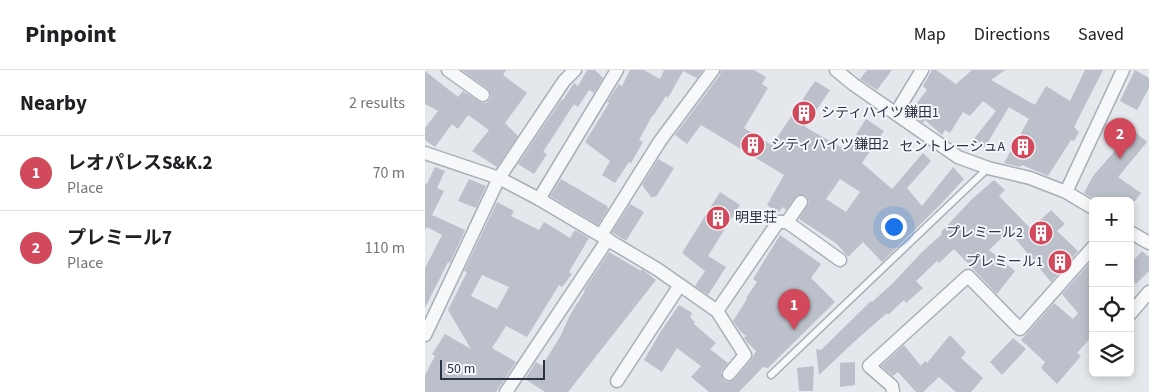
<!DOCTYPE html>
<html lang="en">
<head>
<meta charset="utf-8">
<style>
	body { margin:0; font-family:"Source Sans 3","Noto Sans JP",sans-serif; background:#f2f2f2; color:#202124 }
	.controls { position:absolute; right:15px; bottom:15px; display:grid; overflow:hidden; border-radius:8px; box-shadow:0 2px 8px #0003 }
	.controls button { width:45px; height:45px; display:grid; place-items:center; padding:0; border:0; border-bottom:1px solid #e0e0e0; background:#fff; color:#202124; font:25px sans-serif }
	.scale { position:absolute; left:15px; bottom:12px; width:105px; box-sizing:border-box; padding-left:5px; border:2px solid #2b3445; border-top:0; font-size:14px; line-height:18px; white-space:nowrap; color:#2b3445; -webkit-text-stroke:4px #f4f6f9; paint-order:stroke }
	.you { position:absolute; left:468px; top:156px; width:18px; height:18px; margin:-12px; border:4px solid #fff; border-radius:50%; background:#1a73e8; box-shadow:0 0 0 8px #1a73e833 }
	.badge { display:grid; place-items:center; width:32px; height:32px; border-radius:50%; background:#d1495b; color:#fff; font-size:16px; font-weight:700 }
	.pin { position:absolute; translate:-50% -41px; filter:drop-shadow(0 1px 2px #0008) }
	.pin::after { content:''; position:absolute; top:26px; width:18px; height:15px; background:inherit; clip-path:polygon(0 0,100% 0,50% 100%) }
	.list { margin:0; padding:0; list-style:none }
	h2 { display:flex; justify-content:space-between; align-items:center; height:65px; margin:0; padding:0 20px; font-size:21px }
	h2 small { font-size:16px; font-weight:400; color:#757577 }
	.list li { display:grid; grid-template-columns:32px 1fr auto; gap:15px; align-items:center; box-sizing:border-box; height:75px; padding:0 20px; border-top:1px solid #e0e0e0 }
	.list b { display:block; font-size:19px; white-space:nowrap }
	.list p { margin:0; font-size:16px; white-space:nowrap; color:#757577 }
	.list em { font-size:16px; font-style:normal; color:#757577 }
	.icon { flex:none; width:28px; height:28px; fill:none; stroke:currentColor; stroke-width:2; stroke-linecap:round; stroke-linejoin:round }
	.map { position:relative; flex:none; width:724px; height:322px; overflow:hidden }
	header { display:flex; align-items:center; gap:30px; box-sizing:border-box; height:70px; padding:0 25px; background:#fff; border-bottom:1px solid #e0e0e0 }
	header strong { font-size:24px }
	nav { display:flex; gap:28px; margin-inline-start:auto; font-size:18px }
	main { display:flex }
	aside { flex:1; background:#fff }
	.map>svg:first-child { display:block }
	.building { fill:#bbc0ca; fill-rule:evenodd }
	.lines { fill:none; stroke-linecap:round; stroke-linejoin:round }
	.lane-casing { stroke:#a9aeb7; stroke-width:9 }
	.street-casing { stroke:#a9aeb7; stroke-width:15 }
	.lane { stroke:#f7f8fa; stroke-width:6 }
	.street { stroke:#f7f8fa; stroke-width:12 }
	.labels { text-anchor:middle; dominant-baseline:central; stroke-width:4; stroke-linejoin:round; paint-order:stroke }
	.poi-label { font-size:14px; fill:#2b3445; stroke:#f4f6f9; text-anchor:start }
</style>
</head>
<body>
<header>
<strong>Pinpoint</strong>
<nav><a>Map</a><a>Directions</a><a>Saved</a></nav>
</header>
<main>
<aside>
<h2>Nearby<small>2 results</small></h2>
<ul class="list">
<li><span class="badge">1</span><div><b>レオパレスS&amp;K.2</b><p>Place</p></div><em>70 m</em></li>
<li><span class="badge">2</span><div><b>プレミール7</b><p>Place</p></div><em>110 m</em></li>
</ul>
</aside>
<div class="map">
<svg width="724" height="322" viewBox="0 0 724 322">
	<rect width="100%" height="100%" fill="#e4e7ec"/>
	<g class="building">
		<polygon points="37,0 81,0 78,5 102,23 80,53 93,66 72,97 47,81 64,60 43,45 33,59 27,54 10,77 0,70 0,58 13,41 0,34 0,1 33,27 38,21 57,33 61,33 65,29 66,25 63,19"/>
		<polygon points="162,0 170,0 178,8 169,23 164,20 153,37 149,34 118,82 122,84 109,104 93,94 137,29 138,30 149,13 153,16"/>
		<polygon points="205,0 219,0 235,9 239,0 278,0 272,8 258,1 243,28 241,26 228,46 227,46 214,70 218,72 206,93 204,92 190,113 177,105 185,91 160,72 184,33 182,32 194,14 197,16"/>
		<path d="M296,0h33l12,7 -4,7 6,4 -24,40 28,17 43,-64 15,9 -25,37 41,23 20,-31 18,12 -22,32 30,26 31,-36 8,8 -24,27 15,18 31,-39 11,12 -24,26 -58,57 -19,-20 -15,15 -11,-13 -38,-25 10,-16 -1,-5 -3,-3h-8l-11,15 -3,-3 -5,6 -11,-8 17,-30 -83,-50 -14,19 -12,-9 45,-60zM415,109l20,13 -14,20 -20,-13z"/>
		<polygon points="442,0 467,0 452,20 435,9"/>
		<polygon points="507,0 511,0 531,14 547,0 580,0 566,10 610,35 621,16 645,31 660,0 678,0 649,57 654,62 649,71 646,70 623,106 597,95 595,97 579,93 604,49 584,37 560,77 548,70 571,41 558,31 545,46 538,42 525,63 520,60 517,65 500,50 498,53 484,43 502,20 498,16"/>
		<polygon points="710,0 724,8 724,18 712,40 695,31"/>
		<polygon points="708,60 722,72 693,107 716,123 710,131 672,131 659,123 668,106"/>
		<polygon points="233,89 249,98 231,127 229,126 227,128 217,115"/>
		<polygon points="10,97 20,101 12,118 19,121 7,145 40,160 25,193 23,192 0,238 0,198 17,165 2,157 0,160 0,113 2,114"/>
		<polygon points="44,109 61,116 51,138 33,131"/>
		<polygon points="136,109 182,136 183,139 173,155 125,126"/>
		<polygon points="569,110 580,120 574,126 606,159 626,140 640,154 632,161 653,181 626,212 584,161 564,180 590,201 572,224 529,179 514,193 512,191 491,211 498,218 481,233 479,230 463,245 462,243 430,271 394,305 391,279 396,280 446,231 447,232 468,213 497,182 517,164 516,162 547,129"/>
		<polygon points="295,122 315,135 283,186 301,197 283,225 270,216 280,201 257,183"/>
		<path d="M72,132l17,9 -3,5 28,14 5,-8 26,16 5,-8 14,8 -20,34 3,2 -10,13 -3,-2 -32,52 -21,-11 -14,22 24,14 -20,30h-71v-17l10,-19 -3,-2 13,-20 26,15 -23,-39 19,-38 -3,-1zM57,205l27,12 -12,22 -26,-13z"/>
		<polygon points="205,134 219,142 201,171 187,162"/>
		<polygon points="355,165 396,194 386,208 410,232 343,298 338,297 314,322 284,322 266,307 276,296 252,278 237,302 219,290 236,261 254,235 267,243 265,247 270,252 269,254 291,273 285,279 303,293 296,302 298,310 303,312 310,309 326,290 331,281 322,272 319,268 321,266 315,261 308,251 322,229 321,228 332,212 328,209"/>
		<polygon points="717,181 724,187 724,201 711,214 705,209 705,194"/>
		<polygon points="184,182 216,201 217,199 231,210 143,322 120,322 100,309 111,292 117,296 136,265 145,245 160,221 159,220"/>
		<polygon points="665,193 668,195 668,265 652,283 656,286 632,314 616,298 620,292 596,270 629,233 648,249 653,243 637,224"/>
		<polygon points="525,265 541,282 536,288 558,308 546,322 531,322 514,307 498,322 491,322 473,302 468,306 456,296 479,275 496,296 500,291 502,293"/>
		<polygon points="588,268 601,279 577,305 565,292"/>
		<polygon points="430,292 430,315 415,317 415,293"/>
		<polygon points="389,296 388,321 374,321 372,298"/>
	</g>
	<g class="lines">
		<defs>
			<polyline id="lane" points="346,305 563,98"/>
			<g id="street">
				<polyline points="23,0 58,25"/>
				<polyline points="411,0 428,14 533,87 563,98 605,108 641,122 668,138"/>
				<polyline points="471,43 497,0"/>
				<polyline points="0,83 74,108 114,129 232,199 292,241 320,285 304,304"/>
				<polyline points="641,122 698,0"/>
				<polyline points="114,129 192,0"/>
				<polyline points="362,152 376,132"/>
				<polyline points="705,162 724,173"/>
				<polyline points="176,165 235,71 288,0"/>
				<polyline points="292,241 353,152 362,152 415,190"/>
				<polyline points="705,244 724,222"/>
				<polyline points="0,265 74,108 139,11 150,0"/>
				<polyline points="192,311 255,215"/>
				<polyline points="81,322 183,169"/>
				<polyline points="468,322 467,316 444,296 543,206 595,259 668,177"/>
			</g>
		</defs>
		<use href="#lane" class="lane-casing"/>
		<use href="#street" class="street-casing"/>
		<use href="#lane" class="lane"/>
		<use href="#street" class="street"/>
	</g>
	<defs>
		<symbol id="building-disc" viewBox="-11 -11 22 22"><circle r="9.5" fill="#d1495b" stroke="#f4f6f9"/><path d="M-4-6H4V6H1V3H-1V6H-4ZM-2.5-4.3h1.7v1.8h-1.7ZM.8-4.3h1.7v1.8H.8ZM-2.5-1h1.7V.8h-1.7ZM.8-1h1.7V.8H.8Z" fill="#fff"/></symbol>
	</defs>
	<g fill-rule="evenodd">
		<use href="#building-disc" x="365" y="29" width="28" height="28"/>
		<use href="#building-disc" x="314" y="61" width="28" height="28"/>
		<use href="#building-disc" x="584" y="63" width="28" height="28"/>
		<use href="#building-disc" x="279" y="134" width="28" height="28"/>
		<use href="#building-disc" x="602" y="149" width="28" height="28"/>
		<use href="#building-disc" x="621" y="178" width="28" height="28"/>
	</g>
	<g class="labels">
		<g class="poi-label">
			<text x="396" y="43">シティハイツ鎌田1</text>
			<text x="346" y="75">シティハイツ鎌田2</text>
			<text x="580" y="77" text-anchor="end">セントレーシュA</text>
			<text x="310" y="148">明里荘</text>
			<text x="598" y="163" text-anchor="end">プレミール2</text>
			<text x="618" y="192" text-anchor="end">プレミール1</text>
		</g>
	</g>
</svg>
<div class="controls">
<button>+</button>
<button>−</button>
<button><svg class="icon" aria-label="locate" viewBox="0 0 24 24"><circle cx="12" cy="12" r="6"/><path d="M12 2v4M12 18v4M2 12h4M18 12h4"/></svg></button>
<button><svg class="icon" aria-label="layers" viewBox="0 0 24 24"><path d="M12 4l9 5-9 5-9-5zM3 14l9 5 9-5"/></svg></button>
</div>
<div class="scale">50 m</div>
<div class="you"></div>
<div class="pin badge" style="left:369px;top:260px">1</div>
<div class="pin badge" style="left:695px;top:89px">2</div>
</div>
</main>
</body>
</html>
